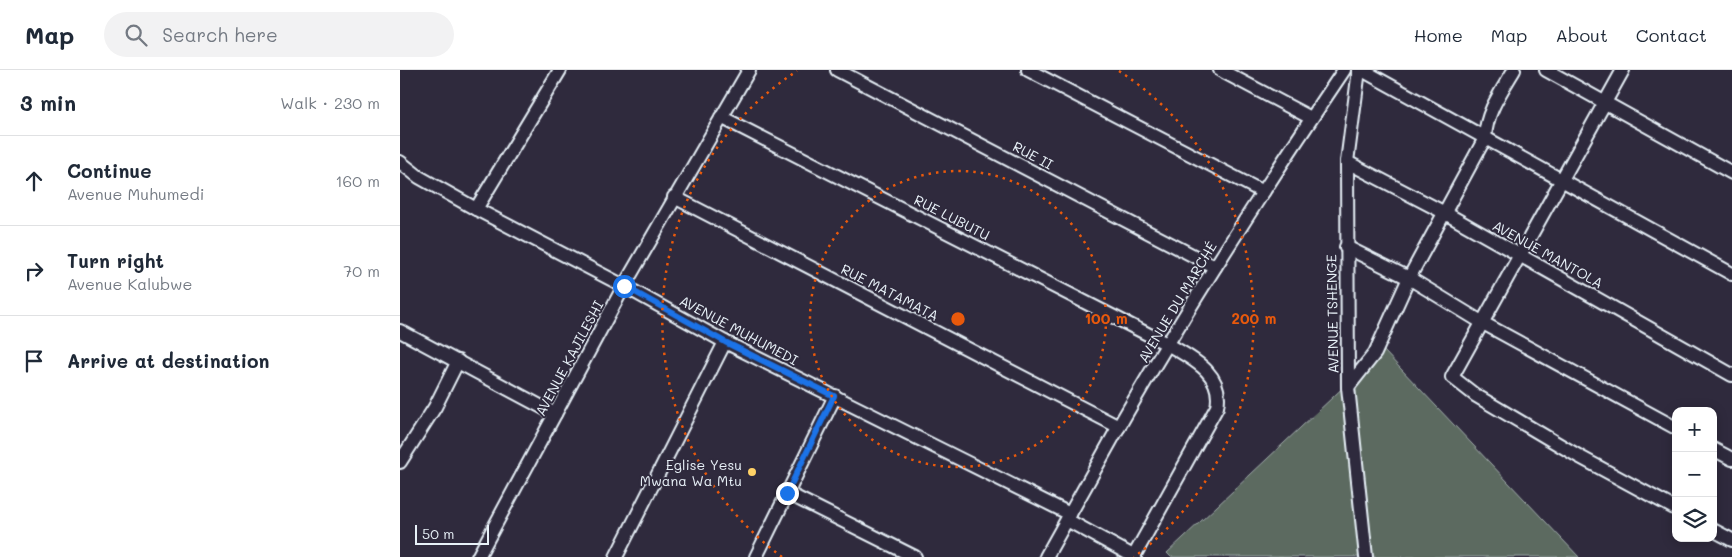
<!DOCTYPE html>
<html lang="en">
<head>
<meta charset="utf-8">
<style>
	body { margin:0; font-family:Mali,sans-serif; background:#f2f2f3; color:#1f2937 }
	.controls { position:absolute; right:15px; bottom:15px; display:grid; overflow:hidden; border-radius:10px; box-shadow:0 2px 12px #0003 }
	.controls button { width:45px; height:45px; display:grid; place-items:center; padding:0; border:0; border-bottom:1px solid #e0e1e3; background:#fff; color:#1f2937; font:25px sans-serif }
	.scale { position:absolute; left:15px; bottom:12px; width:74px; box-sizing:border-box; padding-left:5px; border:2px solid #e8f1f8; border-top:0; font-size:14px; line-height:18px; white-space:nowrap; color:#e8f1f8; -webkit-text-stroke:4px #2f2a3d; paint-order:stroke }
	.stop { position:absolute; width:15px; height:15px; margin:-11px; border:4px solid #1a73e8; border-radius:50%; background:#fff }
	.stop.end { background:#1a73e8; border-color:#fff; box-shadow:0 1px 5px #0008 }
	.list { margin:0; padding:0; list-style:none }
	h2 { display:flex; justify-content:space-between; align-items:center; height:65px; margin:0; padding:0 20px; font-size:21px }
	h2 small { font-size:16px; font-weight:400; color:#747a83 }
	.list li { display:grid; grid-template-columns:32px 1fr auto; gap:15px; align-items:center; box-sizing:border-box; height:90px; padding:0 20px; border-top:1px solid #e0e1e3 }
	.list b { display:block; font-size:19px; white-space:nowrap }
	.list p { margin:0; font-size:16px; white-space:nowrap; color:#747a83 }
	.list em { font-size:16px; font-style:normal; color:#747a83 }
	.icon { flex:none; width:28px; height:28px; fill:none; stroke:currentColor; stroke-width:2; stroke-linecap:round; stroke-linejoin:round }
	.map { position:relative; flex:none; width:1332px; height:487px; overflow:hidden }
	header { display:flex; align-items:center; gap:30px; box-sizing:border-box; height:70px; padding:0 25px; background:#fff; border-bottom:1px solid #e0e1e3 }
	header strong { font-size:24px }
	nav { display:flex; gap:28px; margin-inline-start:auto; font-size:18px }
	.search { width:350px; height:45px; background:#f2f2f3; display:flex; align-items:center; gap:12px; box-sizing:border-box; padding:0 18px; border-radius:28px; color:#747a83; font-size:19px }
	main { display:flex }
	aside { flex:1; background:#fff }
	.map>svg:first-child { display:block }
	.green { fill:#5c6a60; stroke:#a2aeac }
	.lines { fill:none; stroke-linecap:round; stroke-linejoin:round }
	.minor-casing { stroke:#e8f1f8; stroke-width:16 }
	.minor { stroke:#2f2a3d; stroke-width:12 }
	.route { stroke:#1a73e8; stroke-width:6 }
	.ring { fill:none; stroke:#e8590c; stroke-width:2.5; stroke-dasharray:2.5 5 }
	.poi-dot { fill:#ffd166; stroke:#2f2a3d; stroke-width:2 }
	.labels { text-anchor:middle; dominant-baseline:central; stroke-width:4; stroke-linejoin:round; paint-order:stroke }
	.street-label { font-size:14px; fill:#e8f1f8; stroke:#2f2a3d }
	.poi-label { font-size:14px; fill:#e8f1f8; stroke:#2f2a3d; text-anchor:end }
	.centre { fill:#e8590c; stroke:#2f2a3d; stroke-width:2.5 }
	.ring-label { font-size:15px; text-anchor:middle; font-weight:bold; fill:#e8590c; stroke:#2f2a3d; stroke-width:4; stroke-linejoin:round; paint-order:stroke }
</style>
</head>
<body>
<header>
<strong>Map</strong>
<div class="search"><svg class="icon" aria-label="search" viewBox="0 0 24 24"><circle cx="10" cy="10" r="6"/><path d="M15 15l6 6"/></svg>Search here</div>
<nav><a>Home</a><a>Map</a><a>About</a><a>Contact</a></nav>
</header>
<main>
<aside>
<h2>3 min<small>Walk · 230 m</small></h2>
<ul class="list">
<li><svg class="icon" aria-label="ahead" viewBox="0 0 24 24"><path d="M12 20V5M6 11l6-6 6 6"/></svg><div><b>Continue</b><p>Avenue Muhumedi</p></div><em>160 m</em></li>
<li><svg class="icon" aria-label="right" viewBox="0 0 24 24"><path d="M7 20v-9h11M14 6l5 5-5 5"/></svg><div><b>Turn right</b><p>Avenue Kalubwe</p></div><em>70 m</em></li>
<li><svg class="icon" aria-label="arrive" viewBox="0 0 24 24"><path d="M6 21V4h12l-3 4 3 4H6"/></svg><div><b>Arrive at destination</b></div></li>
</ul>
</aside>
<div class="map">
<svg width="1332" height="487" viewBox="0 0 1332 487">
	<rect width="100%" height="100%" fill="#2f2a3d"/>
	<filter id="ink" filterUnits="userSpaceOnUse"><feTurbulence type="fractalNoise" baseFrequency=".02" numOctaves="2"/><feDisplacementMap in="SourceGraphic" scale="10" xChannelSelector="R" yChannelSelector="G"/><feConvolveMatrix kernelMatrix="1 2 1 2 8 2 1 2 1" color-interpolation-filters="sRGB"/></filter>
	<g filter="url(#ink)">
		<polygon class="green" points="983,280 1179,487 771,487 767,483"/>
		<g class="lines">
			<defs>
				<g id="minor">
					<polyline points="437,0 815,197"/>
					<polyline points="628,0 863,122"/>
					<polyline points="820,0 911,48"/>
					<polyline points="959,0 947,92 948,317 966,487"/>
					<polyline points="962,0 1332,204"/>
					<polyline points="1146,0 1332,103"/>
					<polyline points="1223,0 1052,307 1075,325 1180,387 1276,439"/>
					<path d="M321,47l448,228c24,14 55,29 48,62l-83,149"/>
					<polyline points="0,92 19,107 76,139 224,216 325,272 670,444"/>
					<polyline points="947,92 1045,143 1332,305"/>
					<polyline points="274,127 719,357"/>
					<polyline points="76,139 160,0"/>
					<polyline points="946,177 1009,208 1083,253 1276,358"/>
					<polyline points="0,261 155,344"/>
					<path d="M948,317l27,-34 34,-75 76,-140c1,-26 16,-46 29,-68"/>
					<polyline points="1313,379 1332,389"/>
					<polyline points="0,392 35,337 58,291"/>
					<polyline points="387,423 515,487"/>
					<polyline points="667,450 735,487"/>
					<polyline points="1313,460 1332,470"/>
					<polyline points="78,487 224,216 349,0"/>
					<polyline points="216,487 325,272"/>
					<polyline points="356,487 435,326"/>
					<path d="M646,487c24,-43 48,-86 72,-129 70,-122 147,-241 226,-358"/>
				</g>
			</defs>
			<use href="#minor" class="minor-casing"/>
			<use href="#minor" class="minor"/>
		</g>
	</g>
	<g class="lines" filter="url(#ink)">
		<polyline class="route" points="224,216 325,272 434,326 387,423"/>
	</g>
	<g class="ring">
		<circle cx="558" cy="249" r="148"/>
		<path d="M382 487A296 296 0 0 1 397 1M719 1A296 296 0 0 1 734 487"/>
	</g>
	<circle class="poi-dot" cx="352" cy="402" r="5"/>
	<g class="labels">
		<g class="street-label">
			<text transform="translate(633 85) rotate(28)">RUE II</text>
			<text transform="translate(552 147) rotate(27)">RUE LUBUTU</text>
			<text transform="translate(1148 184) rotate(29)">AVENUE MANTOLA</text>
			<text transform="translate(490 222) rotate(27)">RUE MATAMATA</text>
			<text transform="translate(777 232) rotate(-59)">AVENUE DU MARCHÉ</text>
			<text transform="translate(932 244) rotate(-91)">AVENUE TSHENGE</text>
			<text transform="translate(339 260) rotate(28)">AVENUE MUHUMEDI</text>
			<text transform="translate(169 288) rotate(-62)">AVENUE KAJILESHI</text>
		</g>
		<g class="poi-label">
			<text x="342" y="394">Eglise Yesu<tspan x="342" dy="16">Mwana Wa Mtu</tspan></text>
		</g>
	</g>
	<circle cx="558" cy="249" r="8" class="centre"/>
	<g class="ring-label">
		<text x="706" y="254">100 m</text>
		<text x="854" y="254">200 m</text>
	</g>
</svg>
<div class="controls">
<button>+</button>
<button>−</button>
<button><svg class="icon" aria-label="layers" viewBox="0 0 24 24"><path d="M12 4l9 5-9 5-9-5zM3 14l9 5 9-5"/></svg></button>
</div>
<div class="scale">50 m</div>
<div class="stop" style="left:224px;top:216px"></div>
<div class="stop end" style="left:387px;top:423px"></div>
</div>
</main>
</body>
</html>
